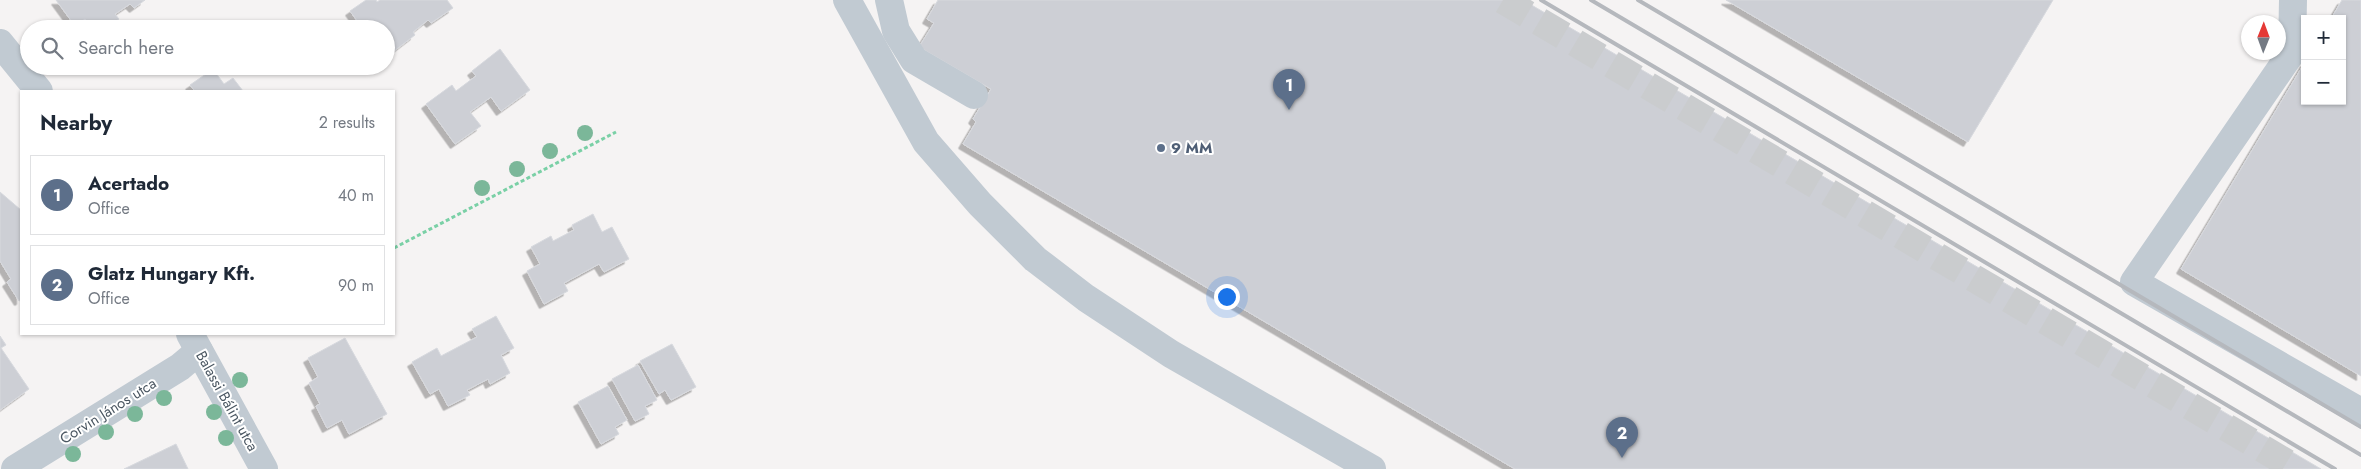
<!DOCTYPE html>
<html lang="en">
<head>
<meta charset="utf-8">
<style>
	body { margin:0; font-family:Jost,sans-serif; background:#f6f6f7; color:#1f2937 }
	.controls { position:absolute; right:15px; top:15px; display:grid; overflow:hidden; border-radius:0px; box-shadow:0 1px 4px #0004 }
	.controls button { width:45px; height:45px; display:grid; place-items:center; padding:0; border:0; border-bottom:1px solid #e0e1e3; background:#fff; color:#1f2937; font:25px sans-serif }
	.compass { position:absolute; left:2241px; top:15px; width:45px; height:45px; border-radius:50%; background:#fff; box-shadow:0 1px 4px #0004; rotate:1deg }
	.you { position:absolute; left:1226px; top:296px; width:18px; height:18px; margin:-12px; border:4px solid #fff; border-radius:50%; background:#1a73e8; box-shadow:0 0 0 8px #1a73e833 }
	.badge { display:grid; place-items:center; width:32px; height:32px; border-radius:50%; background:#1a73e8; color:#fff; font-size:16px; font-weight:700 }
	.pin { position:absolute; translate:-50% -41px; filter:drop-shadow(0 1px 2px #0008) }
	.pin::after { content:''; position:absolute; top:26px; width:18px; height:15px; background:inherit; clip-path:polygon(0 0,100% 0,50% 100%) }
	.list { margin:0; padding:0; list-style:none }
	h2 { display:flex; justify-content:space-between; align-items:center; height:65px; margin:0; padding:0 20px; font-size:21px }
	h2 small { font-size:16px; font-weight:400; color:#747a83 }
	.list li { display:grid; grid-template-columns:32px 1fr auto; gap:15px; align-items:center; box-sizing:border-box; height:80px; margin:0 10px 10px; padding:0 10px; border:1px solid #e0e1e3; border-radius:0px }
	.list b { display:block; font-size:19px; white-space:nowrap }
	.list p { margin:0; font-size:16px; white-space:nowrap; color:#747a83 }
	.list em { font-size:16px; font-style:normal; color:#747a83 }
	.icon { flex:none; width:28px; height:28px; fill:none; stroke:currentColor; stroke-width:2; stroke-linecap:round; stroke-linejoin:round }
	.map { position:relative; flex:none; width:2361px; height:469px; overflow:hidden }
	.search { position:absolute; background:#fff; box-shadow:0 1px 4px #0004; left:20px; top:20px; width:375px; height:55px; display:flex; align-items:center; gap:12px; box-sizing:border-box; padding:0 18px; border-radius:28px; color:#747a83; font-size:19px }
	.panel { position:absolute; background:#fff; box-shadow:0 1px 4px #0004; left:20px; top:90px; width:375px; height:245px; border-radius:0px }
	.map>svg:first-child { display:block }
	.building { fill:#cdcfd5; stroke:#d7d9de; filter:url(#shadow) }
	.lines { fill:none; stroke-linecap:round; stroke-linejoin:round }
	.minor-tunnel { stroke:#caccce; stroke-width:28; stroke-dasharray:28 14; stroke-linecap:butt }
	.path { stroke:#7ad0a6; stroke-width:3; stroke-dasharray:4 2.5; stroke-linecap:butt }
	.minor { stroke:#c1cad2; stroke-width:28 }
	.rail { stroke:#b5b8bd; stroke-width:4 }
	.tree { fill:#7bb799 }
	.service-dot { fill:#5c6f8a; stroke:#fff; stroke-width:2 }
	.labels { text-anchor:middle; dominant-baseline:central; stroke-width:4; stroke-linejoin:round; paint-order:stroke }
	.service-label { font-size:15px; font-weight:bold; fill:#4e5e75; stroke:#fff; text-anchor:start }
	.street-label { font-size:15px; fill:#4a5661; stroke:#fff }
</style>
</head>
<body>
<div class="map">
<svg width="2361" height="469" viewBox="0 0 2361 469">
	<defs>
		<filter id="shadow"><feDropShadow dx="-4.5" dy="4.5" stdDeviation="0" flood-color="#0004"/></filter>
	</defs>
	<rect width="100%" height="100%" fill="#f5f3f3"/>
	<g class="building">
		<polygon points="56,0 145,0 134,8 130,4 115,14 119,19 106,29 91,29 85,19 75,26"/>
		<polygon points="366,0 376,0 377,2 380,0 447,0 453,8 431,23 428,20 413,32 415,35 394,51 386,40 386,29 363,29 350,11"/>
		<polygon points="938,0 1523,0 2321,469 1515,469 963,144 976,122 973,119 991,89 919,47 934,23 927,19"/>
		<polygon points="1726,0 2053,0 1968,142"/>
		<polygon points="2342,0 2361,0 2361,376 2181,269 2305,62 2305,101 2342,101 2342,19 2331,19"/>
		<polygon points="500,49 530,90 501,111 491,97 470,112 481,126 455,144 426,104 452,85 456,91 476,76 472,71"/>
		<polygon points="213,69 224,84 233,78 243,91 192,91 194,90 190,85"/>
		<polygon points="0,192 21,210 21,300 19,301 7,282 11,279 0,261"/>
		<polygon points="593,214 602,232 612,227 629,259 604,272 599,264 564,283 568,291 544,304 527,271 540,264 531,247 551,236 553,241 574,230 572,225"/>
		<polygon points="496,316 514,348 501,355 510,373 490,384 488,379 467,390 470,395 448,406 439,389 430,394 412,362 437,348 441,356 477,337 472,329"/>
		<polygon points="0,336 6,345 1,348 29,389 0,410"/>
		<polygon points="345,338 387,414 349,434 342,420 327,428 316,406 320,404 309,383 318,377 308,358"/>
		<polygon points="672,344 696,387 671,400 665,390 659,394 640,361"/>
		<polygon points="638,365 657,400 645,406 649,414 635,421 612,379"/>
		<polygon points="608,386 627,420 615,427 619,434 601,444 578,402"/>
		<polygon points="176,444 188,469 124,469"/>
	</g>
	<g class="lines">
		<polyline class="minor-tunnel" points="1503,0 2297,469"/>
		<polyline class="path" points="394,248 616,132"/>
		<g class="minor">
			<polyline points="847,0 926,142 980,204 1035,259 1086,298 1171,354 1372,469"/>
			<polyline points="889,0 896,31 914,60 974,95"/>
			<polyline points="2293,0 2292,52 2134,282 2361,412"/>
			<polyline points="0,43 39,91"/>
			<polyline points="190,334 264,469"/>
			<polyline points="15,469 180,367 199,351"/>
		</g>
		<g class="rail">
			<polyline points="1541,0 2335,469"/>
			<polyline points="1591,0 2361,455"/>
			<polyline points="1638,0 2361,427"/>
		</g>
	</g>
	<g class="tree">
		<circle cx="585" cy="133" r="8"/>
		<circle cx="550" cy="151" r="8"/>
		<circle cx="517" cy="169" r="8"/>
		<circle cx="482" cy="188" r="8"/>
		<circle cx="240" cy="380" r="8"/>
		<circle cx="164" cy="398" r="8"/>
		<circle cx="214" cy="412" r="8"/>
		<circle cx="135" cy="414" r="8"/>
		<circle cx="106" cy="432" r="8"/>
		<circle cx="226" cy="438" r="8"/>
		<circle cx="73" cy="454" r="8"/>
	</g>
	<circle class="service-dot" cx="1161" cy="148" r="5"/>
	<g class="labels">
		<g class="service-label">
			<text x="1171" y="148">9 MM</text>
		</g>
		<g class="street-label">
			<text transform="translate(227 401) rotate(61)">Balassi Bálint utca</text>
			<text transform="translate(108 411) rotate(-32)">Corvin János utca</text>
		</g>
	</g>
</svg>
<div class="controls">
<button>+</button>
<button>−</button>
</div>
<svg class="compass" viewBox="-18 -18 36 36"><path d="M0-13l5 13h-10z" fill="#e53935"/><path d="M0 13l5-13h-10z" fill="#747a83"/></svg>
<div class="you"></div>
<div class="pin badge" style="left:1289px;top:110px;background:#5c6f8a">1</div>
<div class="pin badge" style="left:1622px;top:458px;background:#5c6f8a">2</div>
<div class="search"><svg class="icon" aria-label="search" viewBox="0 0 24 24"><circle cx="10" cy="10" r="6"/><path d="M15 15l6 6"/></svg>Search here</div>
<section class="panel">
<h2>Nearby<small>2 results</small></h2>
<ul class="list">
<li><span class="badge" style="background:#5c6f8a">1</span><div><b>Acertado</b><p>Office</p></div><em>40 m</em></li>
<li><span class="badge" style="background:#5c6f8a">2</span><div><b>Glatz Hungary Kft.</b><p>Office</p></div><em>90 m</em></li>
</ul>
</section>
</div>
</body>
</html>
